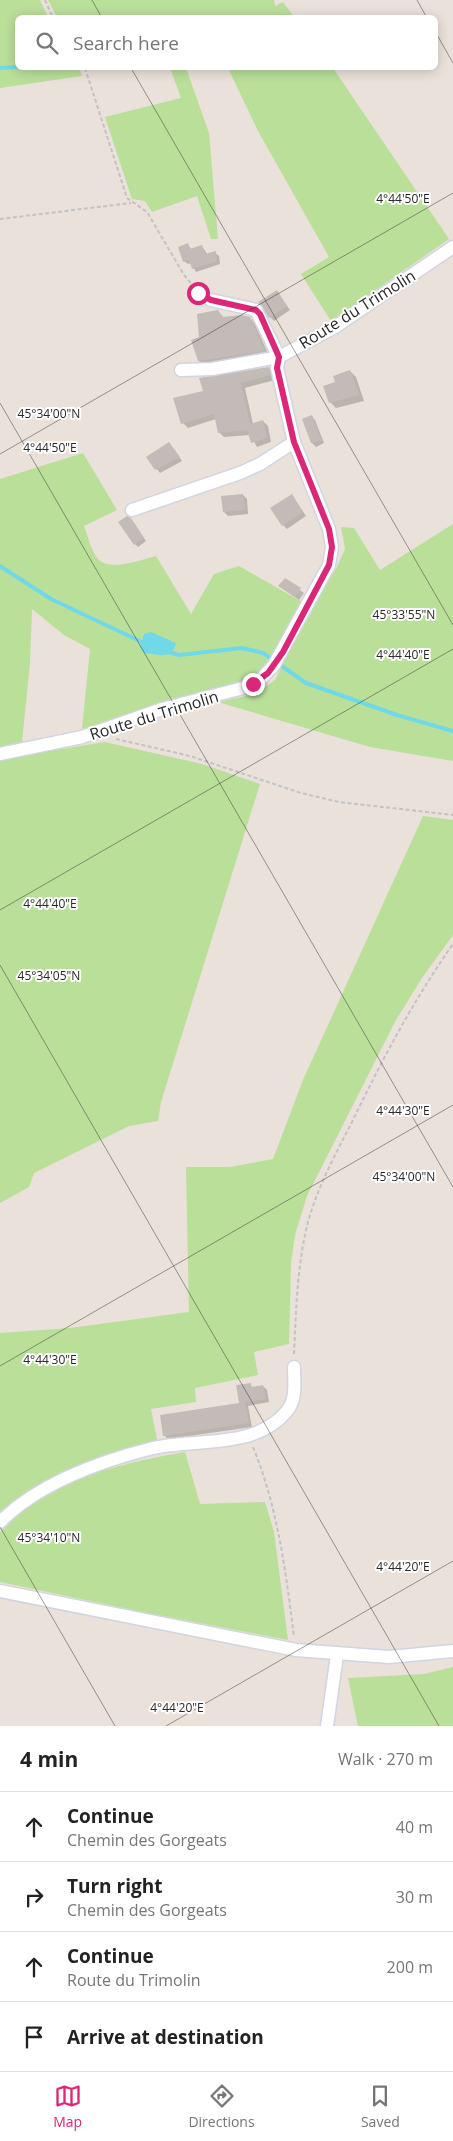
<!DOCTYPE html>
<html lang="en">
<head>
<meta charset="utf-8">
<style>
	body { margin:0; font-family:"Open Sans",sans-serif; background:#f2f2f2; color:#222 }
	.stop { position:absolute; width:15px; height:15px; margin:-11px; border:4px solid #db2777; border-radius:50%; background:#fff }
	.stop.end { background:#db2777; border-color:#fff; box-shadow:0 1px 5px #0008 }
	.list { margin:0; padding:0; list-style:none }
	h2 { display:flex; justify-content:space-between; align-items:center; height:65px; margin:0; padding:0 20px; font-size:21px }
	h2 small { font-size:16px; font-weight:400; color:#767676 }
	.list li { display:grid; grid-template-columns:32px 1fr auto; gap:15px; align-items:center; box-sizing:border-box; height:70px; padding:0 20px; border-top:1px solid #e0e0e0 }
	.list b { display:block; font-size:19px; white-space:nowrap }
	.list p { margin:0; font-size:16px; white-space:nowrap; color:#767676 }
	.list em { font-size:16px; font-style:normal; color:#767676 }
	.icon { flex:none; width:28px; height:28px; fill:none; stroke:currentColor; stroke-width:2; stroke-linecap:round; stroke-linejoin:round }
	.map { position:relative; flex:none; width:453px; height:1726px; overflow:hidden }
	.search { position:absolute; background:#fff; box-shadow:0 2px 12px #0003; left:15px; right:15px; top:15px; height:55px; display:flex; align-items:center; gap:12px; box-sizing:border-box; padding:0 18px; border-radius:8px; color:#767676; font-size:19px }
	.sheet { height:345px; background:#fff }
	nav { display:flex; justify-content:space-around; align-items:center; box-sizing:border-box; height:70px; border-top:1px solid #e0e0e0; background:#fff; font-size:14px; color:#767676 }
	nav a { display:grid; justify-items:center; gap:2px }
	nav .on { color:#db2777 }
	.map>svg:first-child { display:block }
	.green { fill:#b9df99 }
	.water { fill:#71d8e8 }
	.shadow { fill:#0003 }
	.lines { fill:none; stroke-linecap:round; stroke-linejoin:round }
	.stream { stroke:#71d8e8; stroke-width:4 }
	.building { fill:#c2bbb7 }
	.minor-casing { stroke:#d0d5e1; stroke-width:15 }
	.path { stroke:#c3c3c3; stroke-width:2; stroke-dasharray:4 2.5; stroke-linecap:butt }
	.minor { stroke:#fff; stroke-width:12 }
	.route { stroke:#db2777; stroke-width:6 }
	.ticks { fill:none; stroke:#282828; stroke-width:1; stroke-opacity:0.45 }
	.labels { text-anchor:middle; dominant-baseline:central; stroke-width:4; stroke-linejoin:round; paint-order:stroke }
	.street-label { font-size:16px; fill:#282828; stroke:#fff }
	.ticks-label { font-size:12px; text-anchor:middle; fill:#282828; stroke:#fff; stroke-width:4; stroke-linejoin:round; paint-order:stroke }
</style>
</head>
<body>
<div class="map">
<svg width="453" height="1726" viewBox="0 0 453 1726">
	<rect width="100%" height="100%" fill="#eae1da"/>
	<g class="green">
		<polygon points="0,0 40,0 48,17 18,18 18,68 79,68 82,76 0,88"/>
		<polygon points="48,0 274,0 275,6 283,2 294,17 57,17"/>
		<polygon points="170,68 186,68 209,133 218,239 211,239 197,196 152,212 145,201 132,199 105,117 181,98"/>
		<polygon points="228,68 333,68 449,239 331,321 301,274 329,257 258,131"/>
		<path d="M83,453l34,57 -33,16c4,10 7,25 14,33 12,13 42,1 58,-3l35,58 23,-40 25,-8 63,36c-14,27 -25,59 -51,77l-169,50 8,-80 -26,-14 -32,-26 -2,54 -8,79 -22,5v-268z"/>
		<polygon points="453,524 453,761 370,747 218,702 255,694 275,680 305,619 337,567 345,549 341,527 354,528 380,570"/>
		<polygon points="105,742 202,764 260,784 161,1102 158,1121 129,1126 34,1173 29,1187 0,1203 0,759"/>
		<polygon points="423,816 453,820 453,935 422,978 396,1020 307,1196 295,1235 291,1263 289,1344 254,1352 258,1375 195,1388 196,1402 151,1409 158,1444 102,1458 0,1514 0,1333 70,1328 189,1312 186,1167 230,1167 273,1159 303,1080"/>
		<path d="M185,1452l15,52 65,-2 9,30 14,108 -141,-27 -147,-31v-50c15,-14 31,-29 48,-39 41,-22 91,-33 137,-41z"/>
		<polygon points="453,1667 453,1726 358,1726 348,1678 424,1674"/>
	</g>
	<path class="water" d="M151,632l25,11c-5,18 -16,11 -32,10l-4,-6 4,-13z"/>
	<g class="shadow">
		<polygon points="188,245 192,250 202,246 207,254 215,253 219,256 220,264 196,272 191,263 188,264 184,261"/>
		<polygon points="277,292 290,310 274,321 270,317"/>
		<polygon points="218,311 224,318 250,318 255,324 269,356 204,366 199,361"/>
		<polygon points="269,368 274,373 275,380 245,388 253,424 263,421 268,426 271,442 257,447 250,435 224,437 219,432 216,419 188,428 183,423 205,392"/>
		<polygon points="350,371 356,377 364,401 336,408 330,402"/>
		<polygon points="312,417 315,420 324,443 316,447 312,443 303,420"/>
		<polygon points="172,447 182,461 160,473 148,458"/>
		<polygon points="243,495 247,499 248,514 228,516 224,512"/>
		<polygon points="295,500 306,516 287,529 283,525"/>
		<polygon points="134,523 146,541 138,547 135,544"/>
		<polygon points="285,580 304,593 299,600 279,586"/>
		<polygon points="250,1384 253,1388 263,1386 267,1390 269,1402 248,1406 252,1427 168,1439 164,1435 240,1404"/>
	</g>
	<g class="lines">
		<g class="stream">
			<polyline points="0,68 18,67"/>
			<polyline points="0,566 51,599 146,644"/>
			<polyline points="169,652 179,655 242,648 263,653 306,683 397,715 453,731"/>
		</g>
	</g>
	<g class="building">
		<polygon points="188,243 190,249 202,245 205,254 216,251 217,261 192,269 189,260 183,262 178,247"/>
		<polygon points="277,290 287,306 269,318 258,302"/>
		<polygon points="218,310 222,317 242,315 250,317 265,351 198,361 191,340 199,337 197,314"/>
		<polygon points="269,367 270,375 241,383 250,424 263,420 267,438 251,443 247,430 218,433 214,414 181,424 173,398 203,391 199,378"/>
		<polygon points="350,370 359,395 329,403 323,386 335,382 333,376"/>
		<polygon points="312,415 321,440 311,443 302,419"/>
		<polygon points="169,442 180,457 155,470 146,457"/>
		<polygon points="243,494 245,510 223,512 221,496"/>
		<polygon points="292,494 303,512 282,526 270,508"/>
		<polygon points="127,516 131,518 144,538 134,545 118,522"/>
		<polygon points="285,578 301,588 295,597 278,586"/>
		<polygon points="251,1383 251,1387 263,1385 266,1399 245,1402 249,1423 163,1436 160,1415 239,1403 236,1385"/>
	</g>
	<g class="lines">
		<defs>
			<g id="minor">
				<polyline points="181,370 212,369 279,357 256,310 211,300"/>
				<polyline points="132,510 240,473 260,464 294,442"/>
				<polyline points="0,754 82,737 162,709 243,688 261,679 274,665 329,565 332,547 329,529 294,442 277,368 279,357 335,327 453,247"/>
				<path d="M0,1522c39,-39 101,-61 153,-74 43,-10 102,2 134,-37 10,-12 7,-29 7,-44"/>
				<polyline points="0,1591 296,1650 389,1657 453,1651"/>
				<polyline points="327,1726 337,1655"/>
			</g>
		</defs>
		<use href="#minor" class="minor-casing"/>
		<g class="path">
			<polyline points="45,0 53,18"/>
			<polyline points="85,68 127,198 147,212 184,275 200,294"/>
			<polyline points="0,219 131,203"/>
			<polyline points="116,739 190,756 301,793 339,802 453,815"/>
			<path d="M294,1354c2,-43 3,-86 13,-128 9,-36 28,-71 45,-104 30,-62 61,-121 101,-178"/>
			<path d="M253,1447c25,61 33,126 41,190"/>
		</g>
		<use href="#minor" class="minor"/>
	</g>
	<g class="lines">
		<polyline class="route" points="198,293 211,300 256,310 260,314 279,357 277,368 294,442 329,529 332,547 329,565 283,652 268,673 253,684"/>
	</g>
	<path class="ticks" d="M92,0l10,18M417,0l10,18M436,33l17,30M131,68l322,557M0,403l453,784M0,454l453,-261M0,910l453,-261M0,965l439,761M0,1366l453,-261M0,1527l115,199M166,1726l287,-165"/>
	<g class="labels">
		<g class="street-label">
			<text transform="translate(357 309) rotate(-32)">Route du Trimolin</text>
			<text transform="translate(154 715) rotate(-17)">Route du Trimolin</text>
		</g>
	</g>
	<g class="ticks-label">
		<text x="403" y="203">4°44'50"E</text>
		<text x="49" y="418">45°34'00"N</text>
		<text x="50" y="452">4°44'50"E</text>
		<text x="404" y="619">45°33'55"N</text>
		<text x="403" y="659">4°44'40"E</text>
		<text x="50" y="908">4°44'40"E</text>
		<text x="49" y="980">45°34'05"N</text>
		<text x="403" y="1115">4°44'30"E</text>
		<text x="404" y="1181">45°34'00"N</text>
		<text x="50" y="1364">4°44'30"E</text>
		<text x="49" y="1542">45°34'10"N</text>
		<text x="403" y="1571">4°44'20"E</text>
		<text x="177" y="1712">4°44'20"E</text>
	</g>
</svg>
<div class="stop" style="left:198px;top:293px"></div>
<div class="stop end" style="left:253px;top:684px"></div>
<div class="search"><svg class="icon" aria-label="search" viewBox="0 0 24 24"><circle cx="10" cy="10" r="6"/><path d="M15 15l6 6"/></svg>Search here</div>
</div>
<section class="sheet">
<h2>4 min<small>Walk · 270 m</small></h2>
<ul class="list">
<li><svg class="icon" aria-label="ahead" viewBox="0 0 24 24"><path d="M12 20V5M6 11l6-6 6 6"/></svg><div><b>Continue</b><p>Chemin des Gorgeats</p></div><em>40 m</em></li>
<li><svg class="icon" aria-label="right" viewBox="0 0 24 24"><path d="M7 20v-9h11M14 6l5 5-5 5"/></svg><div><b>Turn right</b><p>Chemin des Gorgeats</p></div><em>30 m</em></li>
<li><svg class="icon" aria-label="ahead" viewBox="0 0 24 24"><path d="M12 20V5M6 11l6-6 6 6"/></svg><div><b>Continue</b><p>Route du Trimolin</p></div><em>200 m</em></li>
<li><svg class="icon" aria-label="arrive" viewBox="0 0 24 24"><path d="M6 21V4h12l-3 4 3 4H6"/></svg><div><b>Arrive at destination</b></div></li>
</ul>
</section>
<nav>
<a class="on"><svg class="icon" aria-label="map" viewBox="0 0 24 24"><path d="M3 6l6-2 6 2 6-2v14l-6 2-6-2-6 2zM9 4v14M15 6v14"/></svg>Map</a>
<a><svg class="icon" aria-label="directions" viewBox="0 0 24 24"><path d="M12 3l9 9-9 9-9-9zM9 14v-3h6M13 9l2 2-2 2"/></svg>Directions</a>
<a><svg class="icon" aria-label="saved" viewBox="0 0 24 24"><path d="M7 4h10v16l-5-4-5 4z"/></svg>Saved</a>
</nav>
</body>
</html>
